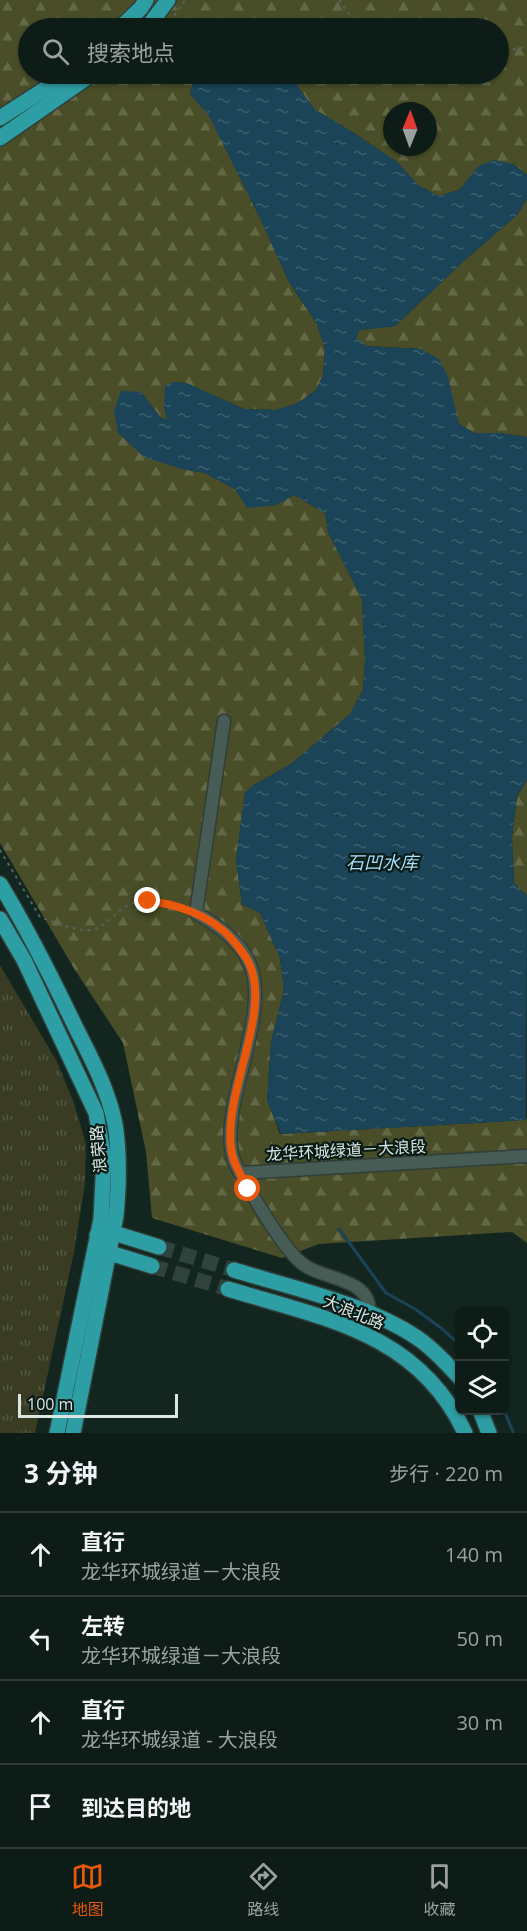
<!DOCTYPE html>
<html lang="zh">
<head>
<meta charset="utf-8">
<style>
	body { margin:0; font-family:"Open Sans","Noto Sans SC",sans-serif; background:#1c2924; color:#f1f3f6 }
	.controls { position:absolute; right:18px; bottom:18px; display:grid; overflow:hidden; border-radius:9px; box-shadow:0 2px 4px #0004 }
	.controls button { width:54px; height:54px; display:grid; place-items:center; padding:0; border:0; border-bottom:2px solid #2e3a36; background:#0e1c17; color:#f1f3f6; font:30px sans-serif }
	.compass { position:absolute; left:383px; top:102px; width:54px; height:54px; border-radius:50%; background:#0e1c17; box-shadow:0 2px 4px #0004; rotate:1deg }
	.scale { position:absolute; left:18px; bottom:15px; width:160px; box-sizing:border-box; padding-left:6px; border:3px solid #dbe6e2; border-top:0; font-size:16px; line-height:21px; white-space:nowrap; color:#dbe6e2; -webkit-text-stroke:4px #091b16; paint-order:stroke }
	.stop { position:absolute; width:18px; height:18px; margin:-14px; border:4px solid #ea580c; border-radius:50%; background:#fff }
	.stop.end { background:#ea580c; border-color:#fff; box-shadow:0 2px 6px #0008 }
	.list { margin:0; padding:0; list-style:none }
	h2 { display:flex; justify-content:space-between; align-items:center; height:78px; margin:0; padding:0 24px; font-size:26px }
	h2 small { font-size:20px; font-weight:400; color:#9ba1a1 }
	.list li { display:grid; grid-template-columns:39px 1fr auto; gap:18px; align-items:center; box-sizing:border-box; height:84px; padding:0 24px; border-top:2px solid #2e3a36 }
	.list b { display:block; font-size:22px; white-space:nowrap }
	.list p { margin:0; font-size:20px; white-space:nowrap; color:#9ba1a1 }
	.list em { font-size:20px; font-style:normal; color:#9ba1a1 }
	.icon { flex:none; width:33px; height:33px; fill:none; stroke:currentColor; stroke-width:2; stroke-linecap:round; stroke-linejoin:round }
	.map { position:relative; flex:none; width:527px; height:1433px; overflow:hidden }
	.search { position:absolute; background:#0e1c17; box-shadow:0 2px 4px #0004; left:18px; right:18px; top:18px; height:66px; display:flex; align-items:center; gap:15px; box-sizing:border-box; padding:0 21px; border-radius:33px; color:#9ba1a1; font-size:22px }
	.sheet { height:414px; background:#0e1c17 }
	nav { display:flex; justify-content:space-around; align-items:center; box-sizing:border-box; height:84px; border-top:2px solid #2e3a36; background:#0e1c17; font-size:16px; color:#9ba1a1 }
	nav a { display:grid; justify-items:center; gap:3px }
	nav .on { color:#ea580c }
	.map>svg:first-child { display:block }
	.grass { fill:url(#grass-tufts) }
	.forest { fill:url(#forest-firs); fill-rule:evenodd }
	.water { fill:url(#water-ripples) }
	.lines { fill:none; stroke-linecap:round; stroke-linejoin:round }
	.stream { stroke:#1b4458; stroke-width:3 }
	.major-tunnel { stroke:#30423c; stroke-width:15; stroke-dasharray:15 8; stroke-linecap:butt }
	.minor-casing { stroke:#303e39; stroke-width:15 }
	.major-casing { stroke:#303e39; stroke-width:18 }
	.path { stroke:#53645e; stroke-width:2; stroke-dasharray:3 4.5; stroke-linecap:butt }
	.minor { stroke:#485c56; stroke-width:12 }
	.major { stroke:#2d9ea3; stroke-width:15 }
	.route { stroke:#ea580c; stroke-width:8 }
	.labels { text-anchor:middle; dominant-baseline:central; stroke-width:4.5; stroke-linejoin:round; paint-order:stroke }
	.street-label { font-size:16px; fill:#dbe6e2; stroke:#091b16 }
	.water-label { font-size:18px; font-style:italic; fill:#a8dffd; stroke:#091b16 }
</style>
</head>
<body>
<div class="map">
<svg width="527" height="1433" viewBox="0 0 527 1433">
	<defs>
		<pattern id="grass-tufts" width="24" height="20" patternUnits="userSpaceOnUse" patternTransform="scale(1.5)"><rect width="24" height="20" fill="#393c23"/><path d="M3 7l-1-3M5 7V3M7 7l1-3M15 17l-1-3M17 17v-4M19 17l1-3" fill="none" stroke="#555843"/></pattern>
		<pattern id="forest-firs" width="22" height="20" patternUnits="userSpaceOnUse" patternTransform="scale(1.5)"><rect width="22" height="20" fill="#494e28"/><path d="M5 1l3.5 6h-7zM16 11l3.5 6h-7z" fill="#636847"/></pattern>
		<pattern id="water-ripples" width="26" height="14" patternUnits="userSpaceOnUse" patternTransform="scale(1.5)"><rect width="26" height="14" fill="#1b4458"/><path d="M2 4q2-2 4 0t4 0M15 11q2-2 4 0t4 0" fill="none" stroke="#3c5f70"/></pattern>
	</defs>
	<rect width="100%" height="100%" fill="#12251f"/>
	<polygon class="grass" points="0,965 57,1062 74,1103 86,1144 85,1184 74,1252 35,1433 0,1433"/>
	<g class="forest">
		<path d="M0,0h527v175l-14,-11 -34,2 -20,24 -20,6 -20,-10 -22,-24 -43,-29 -40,-24 -25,-35h209v-46h-470v46h179l-14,9 -3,11 19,21 51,103 29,64 28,42 8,25 -2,26 -7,15 -18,13 -22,7 -32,-1 -58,-26 -12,-1 -6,38 -7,-2 -20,-26 41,77 23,4 30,16 12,18 29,-2 18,-10 31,18 3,19 34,67 3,62 -2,29 -13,24 -59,50 -37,21 -9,8 -9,66 6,45 18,9 20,45 4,32 -13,52 -4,57 13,35 246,-14 1,-3v126l-15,-11 -193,12 -37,14 -130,-40 -6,-66 -23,-109 -48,-73 -75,-127zM392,111h36v36h-36z"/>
		<polygon points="527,199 527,437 500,433 474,433 459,424 421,349 367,346 356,339 359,330 395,326 466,259 517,215"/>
		<polygon points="527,780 527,896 514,883 512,837 517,796"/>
	</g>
	<polygon class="water" points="207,74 289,74 314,109 354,133 397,162 419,186 439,196 459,190 479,166 493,160 513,164 527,175 527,199 517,215 466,259 395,326 360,330 356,338 367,346 421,349 439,359 448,377 459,424 474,433 500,433 527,437 527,780 517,796 512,837 514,883 527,896 526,1120 281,1134 267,1100 271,1042 284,990 280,958 260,913 242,904 236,859 245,793 254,785 291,764 350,714 363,690 365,661 362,599 328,532 325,513 294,495 276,505 247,508 235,489 205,473 182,469 144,457 118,433 114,411 121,391 141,392 161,418 167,420 164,407 165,386 173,382 186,383 244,409 276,410 298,403 316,390 323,375 325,349 317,324 289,282 260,218 209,116 190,94 193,83"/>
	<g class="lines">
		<g class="stream">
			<polyline points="339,1229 386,1293 415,1309 441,1328 460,1345"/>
			<polyline points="504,1410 513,1432"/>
		</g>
		<g class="major-tunnel">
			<polyline points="159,1247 234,1270"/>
			<polyline points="152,1266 228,1289"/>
		</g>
		<defs>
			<g id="minor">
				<path d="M224,721l-28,192c21,12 42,26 53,49 19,41 -12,110 -17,154 -3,21 -3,39 8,57l287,-17"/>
				<path d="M240,1173c12,22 45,79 64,92 20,15 69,13 65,49"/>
			</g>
			<g id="major">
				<polyline points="120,28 141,8 146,0"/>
				<polyline points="147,28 168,0"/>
				<polyline points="0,118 68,74"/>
				<polyline points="0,138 92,74"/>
				<path d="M0,884c28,46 52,94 75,142 16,32 33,63 40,98 5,31 4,61 1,92l-43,217"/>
				<polyline points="0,919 24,960 96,1113 104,1159 101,1219 57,1433"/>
				<polyline points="152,1266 110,1253 97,1235 114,1233 159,1247"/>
				<path d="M234,1270c58,18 141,36 189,72 13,10 26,24 37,36"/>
				<path d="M228,1289c95,29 191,44 237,144"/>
				<polyline points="480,1410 489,1433"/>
			</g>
		</defs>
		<use href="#minor" class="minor-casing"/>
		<use href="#major" class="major-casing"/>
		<g class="path">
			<polyline points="339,0 353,20 364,28"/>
			<polyline points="166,28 185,0"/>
			<polyline points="498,51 521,48 527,45"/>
			<polyline points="104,79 111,74"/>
			<path d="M0,850l40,67c13,5 36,14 50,13 11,-1 19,-10 27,-17 20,-19 46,-12 70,-3"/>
		</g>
		<use href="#minor" class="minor"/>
		<use href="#major" class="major"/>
	</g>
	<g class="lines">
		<path class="route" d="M148,901c29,3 61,14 82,36 7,8 14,16 19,26 23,49 -25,128 -18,184 1,15 10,28 17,42"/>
	</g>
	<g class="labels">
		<g class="street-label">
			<text transform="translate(98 1149) rotate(-95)">浪荣路</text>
			<text transform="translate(346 1150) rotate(-3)">龙华环城绿道－大浪段</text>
			<text transform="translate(354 1312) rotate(22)">大浪北路</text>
		</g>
		<g class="water-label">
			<text x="382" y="862">石凹水库</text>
		</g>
	</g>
</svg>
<div class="controls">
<button><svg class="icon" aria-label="locate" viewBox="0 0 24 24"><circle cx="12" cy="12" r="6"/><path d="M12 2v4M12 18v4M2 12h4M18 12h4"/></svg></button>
<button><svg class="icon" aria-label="layers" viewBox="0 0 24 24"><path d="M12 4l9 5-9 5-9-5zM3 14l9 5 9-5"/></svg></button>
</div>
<svg class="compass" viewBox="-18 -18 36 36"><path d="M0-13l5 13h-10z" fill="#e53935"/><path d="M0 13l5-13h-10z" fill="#9ba1a1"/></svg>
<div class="scale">100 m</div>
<div class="stop" style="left:248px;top:1189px"></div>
<div class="stop end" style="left:148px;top:901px"></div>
<div class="search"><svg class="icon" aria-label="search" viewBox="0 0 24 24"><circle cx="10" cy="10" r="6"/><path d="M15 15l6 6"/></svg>搜索地点</div>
</div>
<section class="sheet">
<h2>3 分钟<small>步行 · 220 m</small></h2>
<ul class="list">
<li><svg class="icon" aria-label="ahead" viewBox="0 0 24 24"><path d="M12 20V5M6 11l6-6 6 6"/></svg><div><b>直行</b><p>龙华环城绿道－大浪段</p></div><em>140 m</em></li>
<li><svg class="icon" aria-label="left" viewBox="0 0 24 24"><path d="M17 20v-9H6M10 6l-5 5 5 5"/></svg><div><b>左转</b><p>龙华环城绿道－大浪段</p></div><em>50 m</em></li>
<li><svg class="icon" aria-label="ahead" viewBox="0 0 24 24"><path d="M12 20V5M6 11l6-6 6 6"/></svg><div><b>直行</b><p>龙华环城绿道 - 大浪段</p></div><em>30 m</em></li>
<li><svg class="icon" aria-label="arrive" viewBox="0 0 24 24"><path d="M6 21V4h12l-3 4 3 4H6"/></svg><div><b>到达目的地</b></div></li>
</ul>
</section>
<nav>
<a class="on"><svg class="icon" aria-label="map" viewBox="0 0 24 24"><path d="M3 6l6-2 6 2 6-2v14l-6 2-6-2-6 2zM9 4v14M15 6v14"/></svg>地图</a>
<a><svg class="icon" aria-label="directions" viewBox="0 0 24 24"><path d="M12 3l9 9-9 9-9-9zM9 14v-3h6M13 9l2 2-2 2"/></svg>路线</a>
<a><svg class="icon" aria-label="saved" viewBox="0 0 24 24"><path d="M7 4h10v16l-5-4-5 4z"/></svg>收藏</a>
</nav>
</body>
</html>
